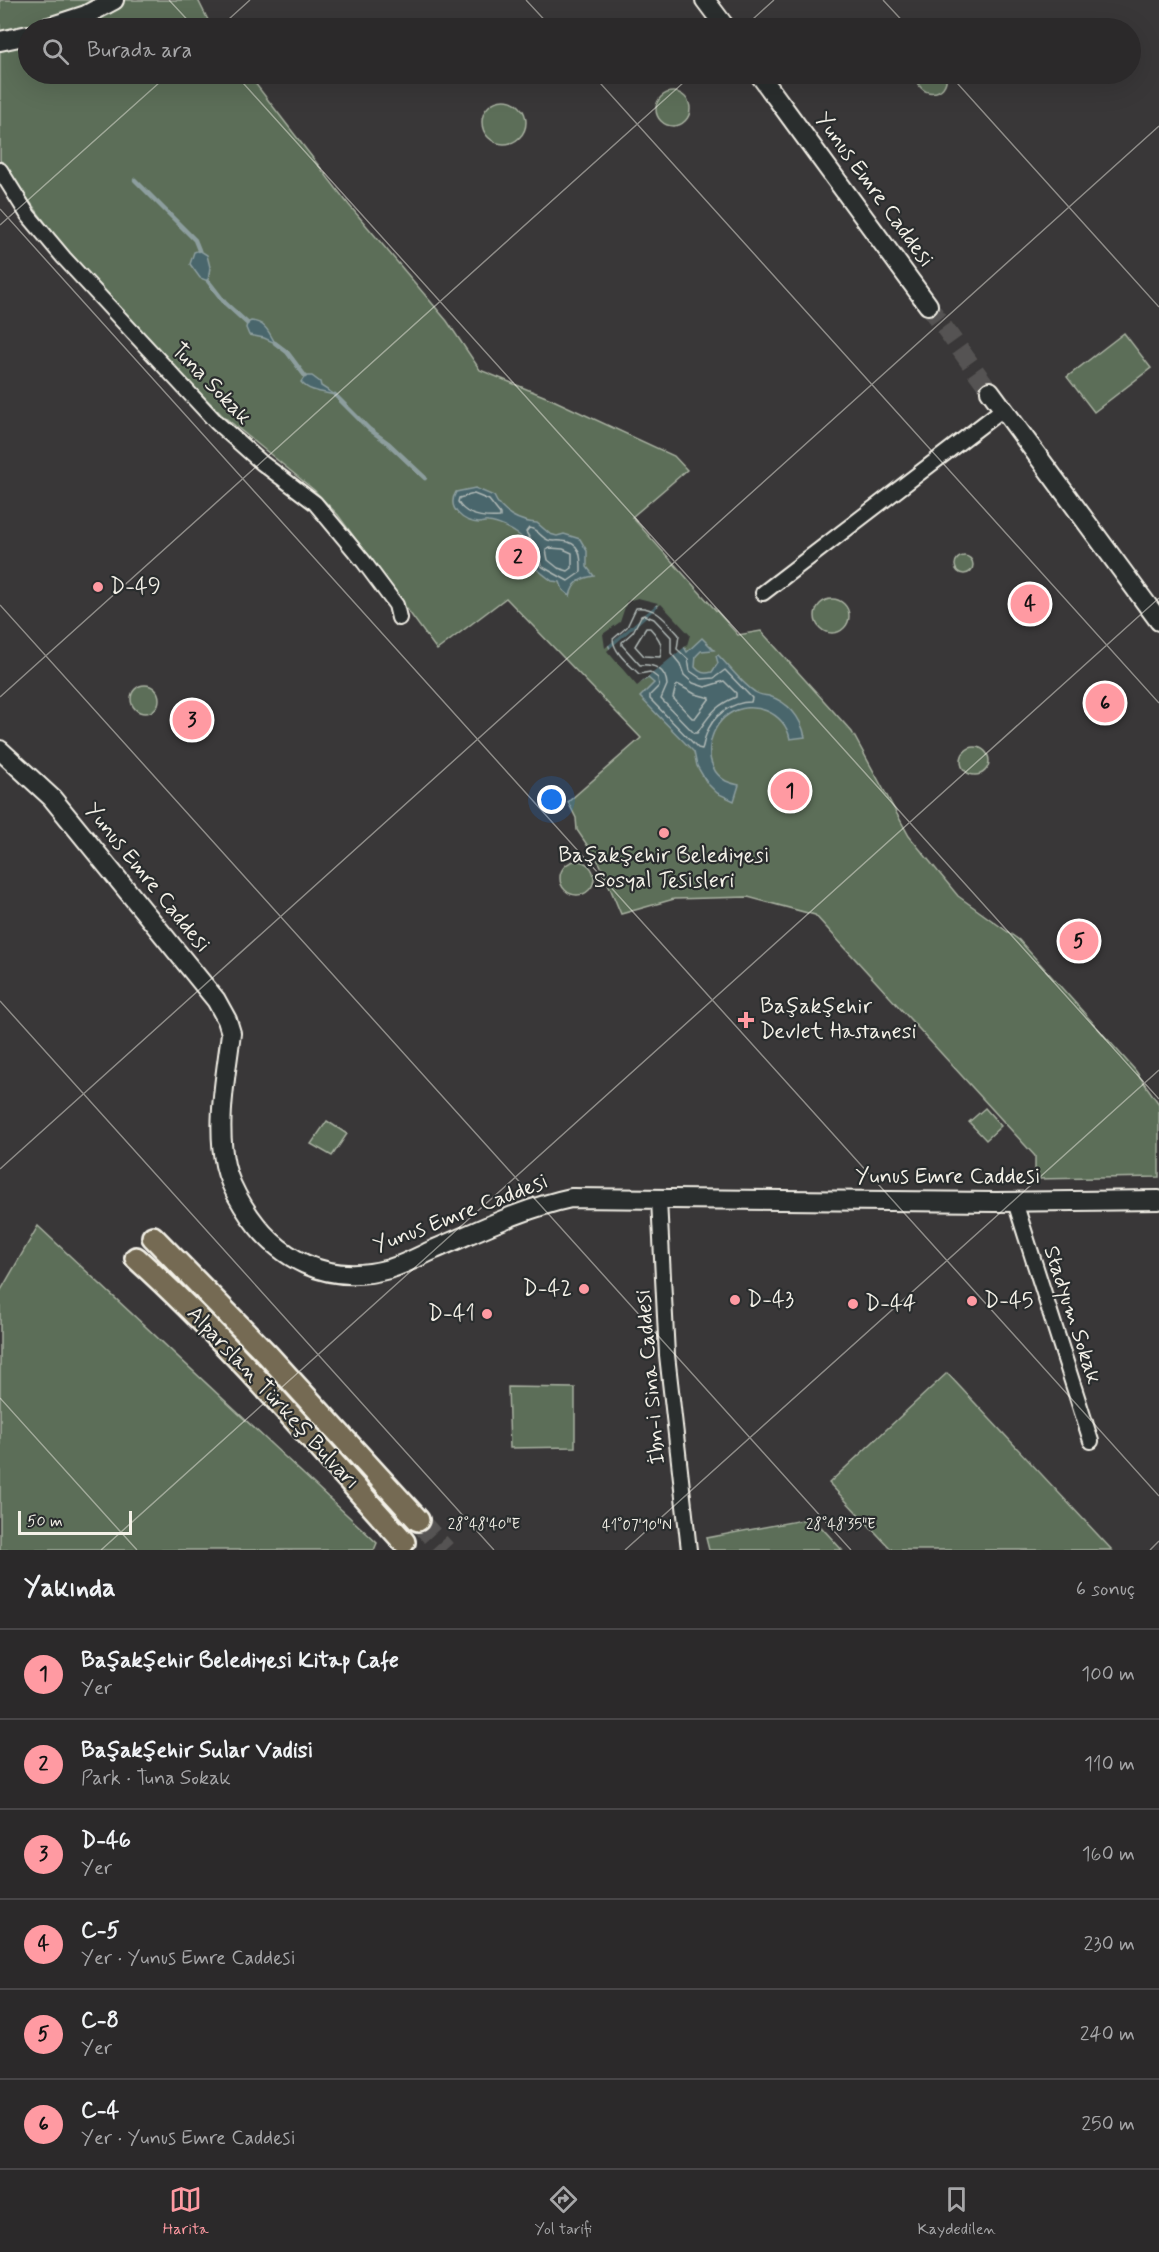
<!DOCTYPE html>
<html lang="tr">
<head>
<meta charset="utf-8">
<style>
	body { margin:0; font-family:Mynerve,sans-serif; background:#333132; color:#f1f3f6 }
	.scale { position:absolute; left:18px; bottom:15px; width:114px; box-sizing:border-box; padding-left:6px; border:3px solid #f4f1e8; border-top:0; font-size:16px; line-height:21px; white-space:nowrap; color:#f4f1e8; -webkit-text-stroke:4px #2a2d2e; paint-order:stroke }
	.you { position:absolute; left:552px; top:800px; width:21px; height:21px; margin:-15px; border:4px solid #fff; border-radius:50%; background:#1a73e8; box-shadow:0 0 0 9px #1a73e833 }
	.badge { display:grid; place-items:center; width:39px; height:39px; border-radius:50%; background:#ff9aa2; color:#111; font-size:20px; font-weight:700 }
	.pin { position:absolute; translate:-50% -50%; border:3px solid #fff; box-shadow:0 2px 6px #0006 }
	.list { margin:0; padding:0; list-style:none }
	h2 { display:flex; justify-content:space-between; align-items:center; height:78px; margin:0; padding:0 24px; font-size:26px }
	h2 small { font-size:20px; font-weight:400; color:#a6a6a8 }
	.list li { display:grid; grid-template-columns:39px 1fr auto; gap:18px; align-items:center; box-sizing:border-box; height:90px; padding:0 24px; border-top:2px solid #474547 }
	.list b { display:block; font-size:22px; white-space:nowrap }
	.list p { margin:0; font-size:20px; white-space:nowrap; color:#a6a6a8 }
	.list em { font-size:20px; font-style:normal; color:#a6a6a8 }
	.icon { flex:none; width:33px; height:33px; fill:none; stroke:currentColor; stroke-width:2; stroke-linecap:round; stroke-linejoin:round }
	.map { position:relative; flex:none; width:1159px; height:1550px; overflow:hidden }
	.search { position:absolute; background:#2b292a; box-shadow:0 6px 24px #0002; left:18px; right:18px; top:18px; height:66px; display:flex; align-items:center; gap:15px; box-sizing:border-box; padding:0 21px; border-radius:33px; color:#a6a6a8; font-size:22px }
	.sheet { height:618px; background:#2b292a }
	nav { display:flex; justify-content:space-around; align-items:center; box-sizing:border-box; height:84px; border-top:2px solid #474547; background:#2b292a; font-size:16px; color:#a6a6a8 }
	nav a { display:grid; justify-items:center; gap:3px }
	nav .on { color:#ff9aa2 }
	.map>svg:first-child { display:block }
	.green { fill:#5b6e59; stroke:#a8b0a0; stroke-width:1.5 }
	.water { fill:#49666c; stroke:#8d9e9e; stroke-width:1.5 }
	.pier { fill:#393738 }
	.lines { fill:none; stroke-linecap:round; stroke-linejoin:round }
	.shore { stroke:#b0b9b6; stroke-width:1.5 }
	.stream { stroke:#8d9e9e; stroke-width:4.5 }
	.secondary-tunnel { stroke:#555352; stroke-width:18; stroke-dasharray:18 9; stroke-linecap:butt }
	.primary-tunnel { stroke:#555352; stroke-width:21; stroke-dasharray:21 10; stroke-linecap:butt }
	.street-casing { stroke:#f4f1e8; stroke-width:18 }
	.secondary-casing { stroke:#f4f1e8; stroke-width:22 }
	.primary-casing { stroke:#f4f1e8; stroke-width:26 }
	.street { stroke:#2a2d2e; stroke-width:14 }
	.secondary { stroke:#2a2d2e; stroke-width:18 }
	.primary { stroke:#746b52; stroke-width:21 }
	.ticks { fill:none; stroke:#f4f1e8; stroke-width:1.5; stroke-opacity:0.45 }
	.poi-dot { fill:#ff9aa2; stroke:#2a2d2e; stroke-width:2 }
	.labels { text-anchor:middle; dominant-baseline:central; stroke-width:4.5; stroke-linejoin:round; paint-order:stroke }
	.street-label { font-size:22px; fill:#f4f1e8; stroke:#2a2d2e }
	.poi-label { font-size:22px; fill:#f4f1e8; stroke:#2a2d2e; text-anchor:start }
	.ticks-label { font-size:15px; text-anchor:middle; fill:#f4f1e8; stroke:#2a2d2e; stroke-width:4.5; stroke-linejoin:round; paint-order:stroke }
</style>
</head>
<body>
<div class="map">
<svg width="1159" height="1550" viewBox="0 0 1159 1550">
	<rect width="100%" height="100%" fill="#393738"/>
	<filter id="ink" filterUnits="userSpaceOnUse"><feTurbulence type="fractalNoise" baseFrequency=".0167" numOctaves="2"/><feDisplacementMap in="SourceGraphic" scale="12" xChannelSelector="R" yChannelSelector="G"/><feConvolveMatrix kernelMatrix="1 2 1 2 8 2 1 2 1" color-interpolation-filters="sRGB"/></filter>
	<g filter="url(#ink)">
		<g class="green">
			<polygon points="0,0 198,0 212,28 28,28 28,74 248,74 349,205 447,321 480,370 551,399 674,456 687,470 632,517 738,635 761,631 852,732 909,836 958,896 1019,940 1135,1070 1159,1104 1159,1177 1035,1179 1035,1156 815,915 748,897 674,899 621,914 600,864 577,830 576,818 568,802 641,738 506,598 437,650 338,515 314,490 222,415 162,354 63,247 3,165 0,160"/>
			<path d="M917,74h29c4,24 -31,25 -29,0z"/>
			<circle cx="673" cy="109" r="17"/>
			<circle cx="504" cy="122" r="22"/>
			<polygon points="1124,333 1151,368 1094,412 1067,377"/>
			<circle cx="964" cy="565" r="9"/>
			<circle cx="832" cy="616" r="17"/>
			<circle cx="145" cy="699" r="14"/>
			<circle cx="975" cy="761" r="14"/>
			<circle cx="577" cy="878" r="17"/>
			<polygon points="985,1108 1001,1126 986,1140 969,1122"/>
			<polygon points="327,1121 347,1134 332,1156 311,1144"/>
			<polygon points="38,1226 377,1543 374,1550 0,1550 0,1292"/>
			<polygon points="947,1373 1112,1550 892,1550 829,1483"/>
			<polygon points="508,1387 575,1388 575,1447 510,1448"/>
			<polygon points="813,1518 842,1550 709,1550 706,1538"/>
		</g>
		<g class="water">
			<polygon points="199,250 207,255 210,267 208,281 200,278 190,264 194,252"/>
			<path d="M251,321c14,1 18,11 24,22l-11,-5 -15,-3 -3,-7 1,-5z"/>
			<path d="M305,376h7l8,6 1,4 14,9c-12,-3 -26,-3 -34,-13z"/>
			<path d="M475,488l19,8c7,17 26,26 43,27l13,11 7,2 7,-2 16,5 7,12v16l7,9c-14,2 -21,7 -24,20l-7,-6 -3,-8 -8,-1 -18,-14c-2,-10 -5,-25 -15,-32 -8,-6 -21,-12 -31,-13 -4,-1 -5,1 -9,1 -16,-1 -33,-15 -23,-31z"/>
			<path d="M654,604l8,4 25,44 15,-14 12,12 -13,1 -5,5 -1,11c5,6 9,7 17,5l6,-9 -2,-7 2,-1c12,12 23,28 37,37 4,3 9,3 14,4 19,6 32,21 36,41l-15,2c-5,-27 -38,-40 -61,-25 -22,14 -28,53 -3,67 4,2 9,3 13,4l-5,16 -17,-8 -10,-10 -10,-17 -3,-14 -54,-55 14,-14 -6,-5 -9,5c-15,-15 -29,-27 -34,-48z"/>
		</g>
		<g class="pier">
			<polygon points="638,598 658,603 605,648 603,634 620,622 627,601"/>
			<polygon points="661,604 690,635 687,645 637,686 607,651"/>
		</g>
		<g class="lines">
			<g class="shore">
				<path d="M474,494l15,6 11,14v3c-14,1 -34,0 -42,-15l1,-4z"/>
				<path d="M529,528c9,1 11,9 19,12 6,2 9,0 14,1 20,1 19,17 19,31l-13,9 -27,-15 -2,-12 -13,-22z"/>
				<polygon points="550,548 563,549 572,553 572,568 568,571 558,568 548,560 546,550"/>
				<path d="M636,608c20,-2 30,13 43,27l-2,14 11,10 2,12 12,8 12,-1 11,-8 27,28 -1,4c-20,0 -39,14 -45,33 -2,4 -2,9 -4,14l-4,-1 -48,-49v-4l9,-9 -1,-8 -8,-6 -11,2c-10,-10 -25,-21 -26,-35l14,-12z"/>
				<path d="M644,615l10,4 17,18v16l9,11 4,11 9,8 12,4 19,-6 12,12v4c-22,9 -26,18 -39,36h-3l-33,-34 6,-14c-1,-16 -13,-21 -27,-20l-18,-20v-3l11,-10 8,-16z"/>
				<path d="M646,628h4c9,10 14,17 10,29l-16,-1 -9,-10z"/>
				<polygon points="679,685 695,694 710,698 695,718 692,718 673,698 676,686"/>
			</g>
			<g class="stream">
				<polyline points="135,180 195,240 199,250"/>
				<polyline points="208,281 225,303 247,323"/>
				<polyline points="275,343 287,352 305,376"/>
				<polyline points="335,395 369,429 388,443 425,478"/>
			</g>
			<polyline class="secondary-tunnel" points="928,305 990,391"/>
			<polyline class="primary-tunnel" points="418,1520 445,1550"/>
			<defs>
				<g id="street">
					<polyline points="0,170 28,215 64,258 216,422 262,463 315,503 364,562 396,605 399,618"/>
					<polyline points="763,593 1003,409"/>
					<polyline points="659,1200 667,1355 689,1550"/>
					<polyline points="1015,1202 1091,1441"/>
				</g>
				<g id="secondary">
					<polyline points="705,0 726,28"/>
					<polyline points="46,28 86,15 114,0"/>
					<polyline points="0,41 28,35"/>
					<polyline points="759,74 928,305"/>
					<polyline points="990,391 1159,621"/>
					<path d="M0,750l52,48 164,202 11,20 4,13c-5,42 -15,90 -6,132 3,14 10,28 18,41 33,54 84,80 146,63 16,-5 31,-13 46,-20 45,-19 89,-41 136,-51l425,4 163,-2"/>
				</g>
				<g id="primary">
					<polyline points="153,1237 267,1354 418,1520"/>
					<path d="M136,1258c97,88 181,188 268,284"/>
				</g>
			</defs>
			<use href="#street" class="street-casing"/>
			<use href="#secondary" class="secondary-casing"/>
			<use href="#primary" class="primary-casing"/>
			<use href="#street" class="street"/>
			<use href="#secondary" class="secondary"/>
			<use href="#primary" class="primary"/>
		</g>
	</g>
	<path class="ticks" d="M169,0l26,28M526,0l26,28M883,0l26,28M219,28l31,-28M743,28l31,-28M235,74l924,1025M592,74l567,629M949,74l210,233M0,209l1159,1287M0,225l169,-151M0,605l851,945M0,697l693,-623M0,1001l494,549M0,1169l1159,-1043M0,1398l137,152M101,1550l1058,-952M625,1550l534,-480M1150,1550l9,-9"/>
	<g class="poi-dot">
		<circle cx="98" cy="587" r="6"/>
		<circle cx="664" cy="833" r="6"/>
		<path d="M743 1011h6v6h6v6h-6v6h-6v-6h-6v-6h6z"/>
		<circle cx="584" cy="1289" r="6"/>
		<circle cx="735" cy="1300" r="6"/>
		<circle cx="972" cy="1301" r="6"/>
		<circle cx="853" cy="1304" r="6"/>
		<circle cx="487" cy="1314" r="6"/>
	</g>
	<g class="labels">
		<g class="street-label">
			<text transform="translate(874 190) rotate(54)">Yunus Emre Caddesi</text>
			<text transform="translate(211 384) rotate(46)">Tuna Sokak</text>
			<text transform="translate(147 878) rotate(51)">Yunus Emre Caddesi</text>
			<text x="948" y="1177">Yunus Emre Caddesi</text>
			<text transform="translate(461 1214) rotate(-21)">Yunus Emre Caddesi</text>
			<text transform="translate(1072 1315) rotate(72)">Stadyum Sokak</text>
			<text transform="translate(651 1377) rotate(-95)">İbn-i Sina Caddesi</text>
			<text transform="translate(273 1398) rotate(47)">Alparslan Türkeş Bulvarı</text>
		</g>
		<g class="poi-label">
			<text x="110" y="587">D-49</text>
			<text x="664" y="856" text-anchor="middle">Başakşehir Belediyesi<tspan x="664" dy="25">Sosyal Tesisleri</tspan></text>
			<text x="760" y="1007">Başakşehir<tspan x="760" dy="25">Devlet Hastanesi</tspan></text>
			<text x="572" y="1289" text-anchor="end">D-42</text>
			<text x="747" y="1300">D-43</text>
			<text x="984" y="1301">D-45</text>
			<text x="865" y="1304">D-44</text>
			<text x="475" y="1314" text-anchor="end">D-41</text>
		</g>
	</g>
	<g class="ticks-label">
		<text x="484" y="1529">28°48'40"E</text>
		<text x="841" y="1529">28°48'35"E</text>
		<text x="637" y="1530">41°07'10"N</text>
	</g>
</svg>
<div class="scale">50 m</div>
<div class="you"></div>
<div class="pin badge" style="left:790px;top:791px">1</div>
<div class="pin badge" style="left:518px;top:557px">2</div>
<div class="pin badge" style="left:192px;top:720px">3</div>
<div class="pin badge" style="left:1030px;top:604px">4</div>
<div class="pin badge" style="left:1079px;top:941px">5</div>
<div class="pin badge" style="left:1105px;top:703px">6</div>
<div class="search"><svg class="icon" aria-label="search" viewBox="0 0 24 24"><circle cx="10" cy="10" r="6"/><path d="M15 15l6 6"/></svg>Burada ara</div>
</div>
<section class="sheet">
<h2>Yakında<small>6 sonuç</small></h2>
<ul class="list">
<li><span class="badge">1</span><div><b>Başakşehir Belediyesi Kitap Cafe</b><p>Yer</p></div><em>100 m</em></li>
<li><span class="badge">2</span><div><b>Başakşehir Sular Vadisi</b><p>Park · Tuna Sokak</p></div><em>110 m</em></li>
<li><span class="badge">3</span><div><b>D-46</b><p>Yer</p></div><em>160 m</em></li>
<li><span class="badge">4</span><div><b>C-5</b><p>Yer · Yunus Emre Caddesi</p></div><em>230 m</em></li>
<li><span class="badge">5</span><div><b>C-8</b><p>Yer</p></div><em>240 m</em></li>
<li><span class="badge">6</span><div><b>C-4</b><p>Yer · Yunus Emre Caddesi</p></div><em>250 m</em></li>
</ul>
</section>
<nav>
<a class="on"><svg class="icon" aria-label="map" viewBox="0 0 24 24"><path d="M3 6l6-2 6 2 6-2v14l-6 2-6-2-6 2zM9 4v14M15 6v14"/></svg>Harita</a>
<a><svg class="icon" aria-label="directions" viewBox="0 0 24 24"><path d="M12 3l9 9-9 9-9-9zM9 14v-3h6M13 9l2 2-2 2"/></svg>Yol tarifi</a>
<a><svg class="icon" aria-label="saved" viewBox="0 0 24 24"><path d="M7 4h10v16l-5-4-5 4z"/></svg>Kaydedilen</a>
</nav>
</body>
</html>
